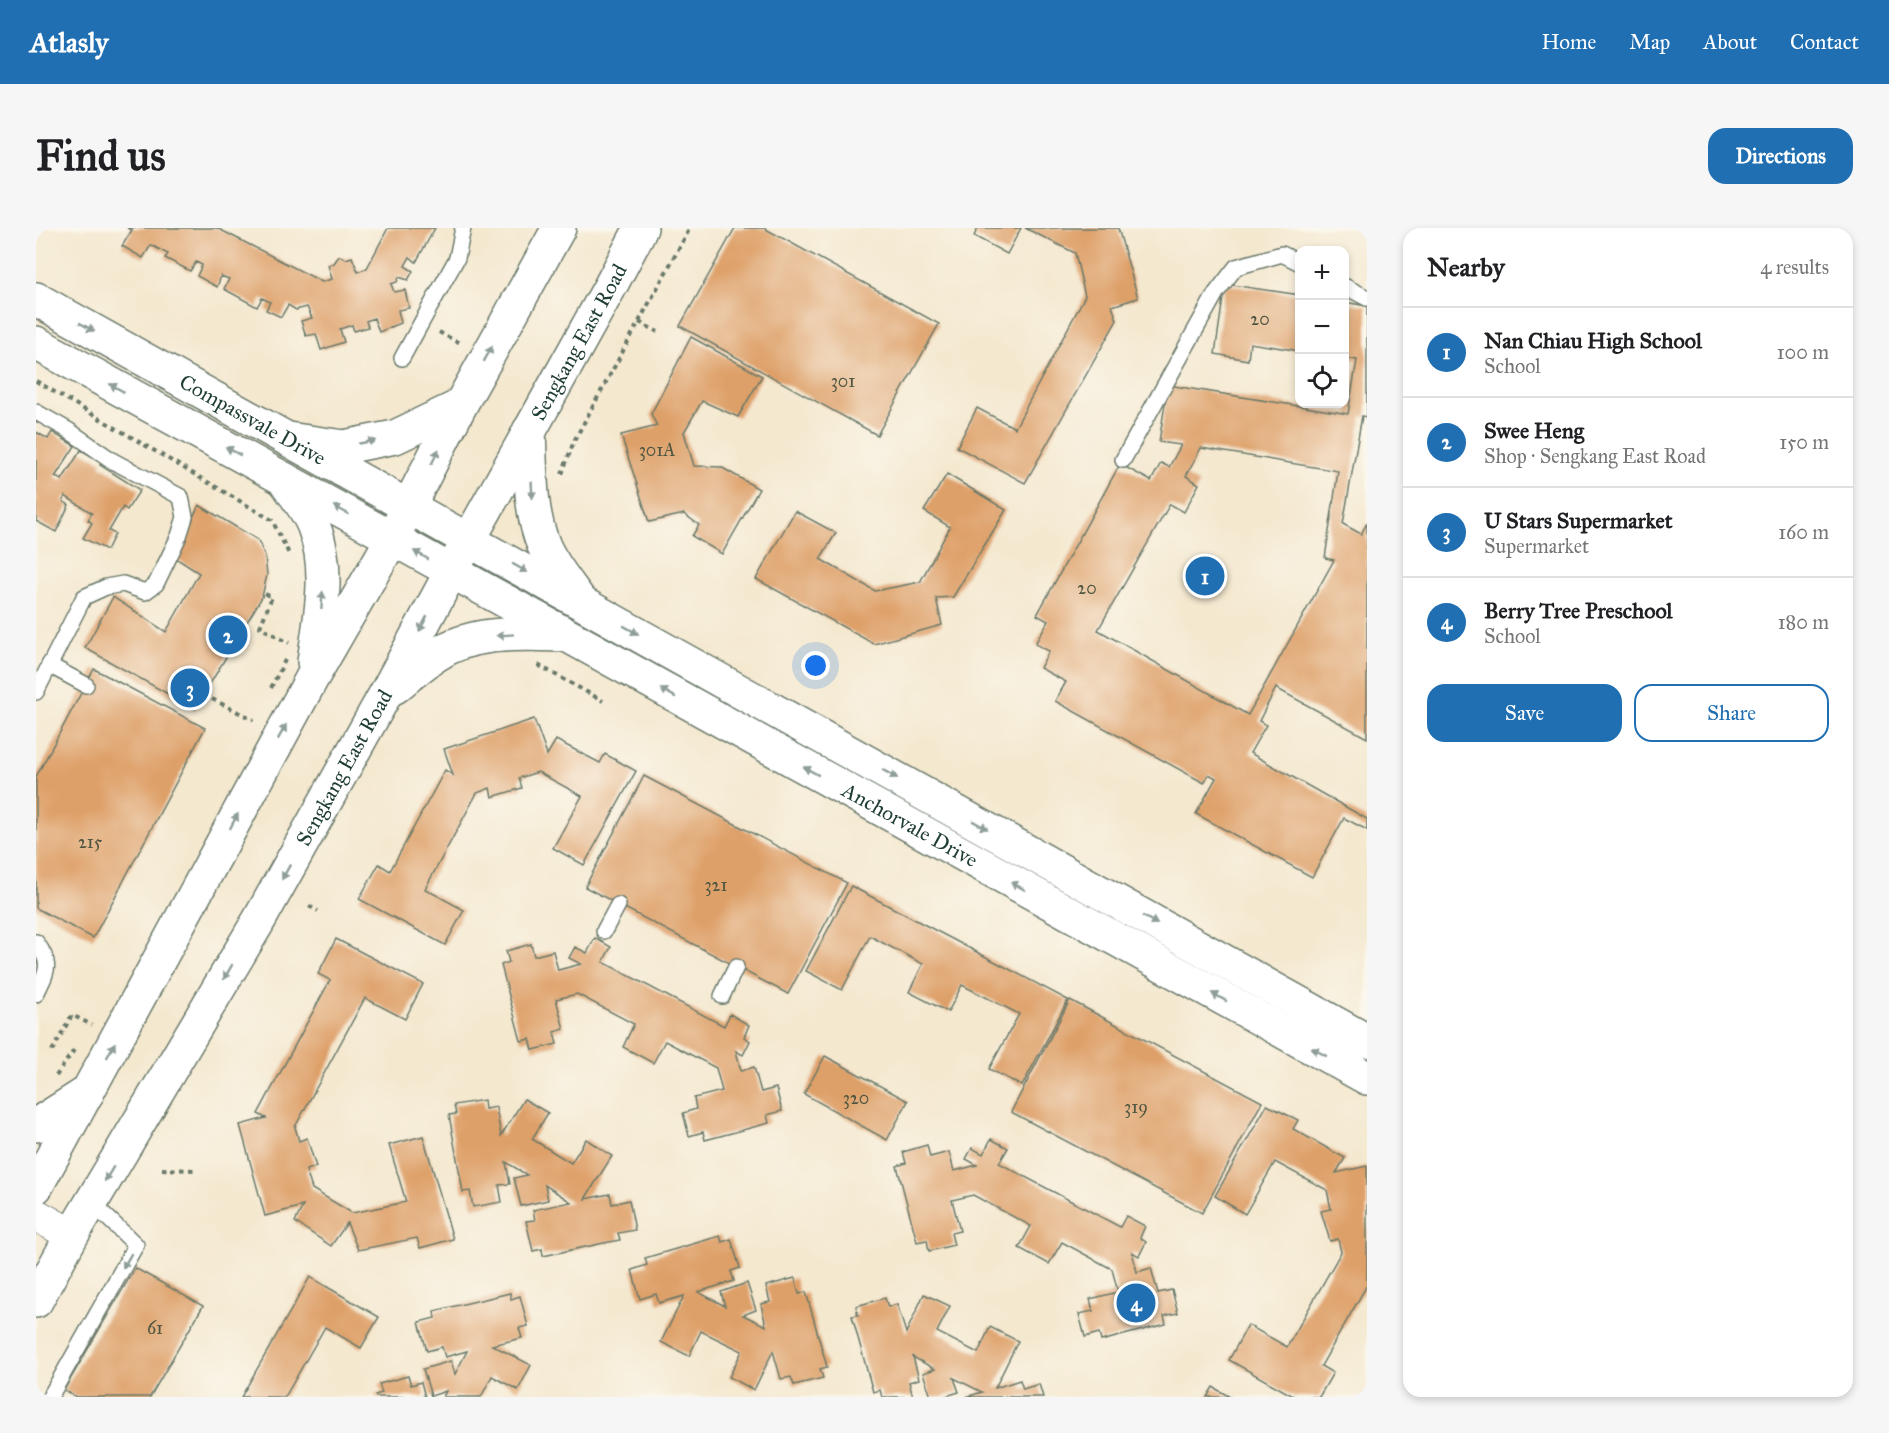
<!DOCTYPE html>
<html lang="en">
<head>
<meta charset="utf-8">
<style>
	body { margin:0; font-family:"IM FELL Great Primer",serif; background:#f6f6f6; color:#202124 }
	.controls { position:absolute; right:18px; top:18px; display:grid; overflow:hidden; border-radius:12px; box-shadow:0 3px 9px #0003 }
	.controls button { width:54px; height:54px; display:grid; place-items:center; padding:0; border:0; border-bottom:2px solid #e0e0e0; background:#fff; color:#202124; font:30px sans-serif }
	.you { position:absolute; left:780px; top:438px; width:21px; height:21px; margin:-15px; border:4px solid #fff; border-radius:50%; background:#1a73e8; box-shadow:0 0 0 9px #1a73e833 }
	.badge { display:grid; place-items:center; width:39px; height:39px; border-radius:50%; background:#1f6fb2; color:#fff; font-size:20px; font-weight:700 }
	.pin { position:absolute; translate:-50% -50%; border:3px solid #fff; box-shadow:0 2px 6px #0006 }
	.list { margin:0; padding:0; list-style:none }
	h2 { display:flex; justify-content:space-between; align-items:center; height:78px; margin:0; padding:0 24px; font-size:26px }
	h2 small { font-size:20px; font-weight:400; color:#757577 }
	.list li { display:grid; grid-template-columns:39px 1fr auto; gap:18px; align-items:center; box-sizing:border-box; height:90px; padding:0 24px; border-top:2px solid #e0e0e0 }
	.list b { display:block; font-size:22px; white-space:nowrap }
	.list p { margin:0; font-size:20px; white-space:nowrap; color:#757577 }
	.list em { font-size:20px; font-style:normal; color:#757577 }
	.actions { display:flex; gap:12px; padding:18px 24px }
	.actions a { flex:1; padding:14px 0; border:2px solid #1f6fb2; border-radius:18px; text-align:center; font-size:21px; color:#1f6fb2 }
	.actions .main { background:#1f6fb2; color:#fff }
	.icon { flex:none; width:33px; height:33px; fill:none; stroke:currentColor; stroke-width:2; stroke-linecap:round; stroke-linejoin:round }
	.map { position:relative; flex:none; width:1331px; height:1169px; overflow:hidden; border-radius:18px }
	header { display:flex; align-items:center; gap:36px; box-sizing:border-box; height:84px; padding:0 30px; background:#1f6fb2; color:#fff }
	header strong { font-size:28px }
	nav { display:flex; gap:33px; margin-inline-start:auto; font-size:21px }
	.intro { display:flex; align-items:center; justify-content:space-between; box-sizing:border-box; height:144px; padding:0 36px }
	h1 { margin:0; font-size:42px }
	.button { padding:15px 27px; border-radius:18px; background:#1f6fb2; color:#fff; font-size:21px; font-weight:700 }
	main { display:flex; gap:36px; padding:0 36px }
	aside { flex:1; background:#fff; border-radius:18px; box-shadow:0 3px 9px #0003 }
	.map>svg:first-child { display:block }
	.building { fill:#dea069; fill-rule:evenodd }
	.lines { fill:none; stroke-linecap:round; stroke-linejoin:round }
	.lane-casing { stroke:#6a796a; stroke-width:18 }
	.street-casing { stroke:#6a796a; stroke-width:34 }
	.secondary-casing { stroke:#6a796a; stroke-width:36 }
	.primary-casing { stroke:#6a796a; stroke-width:36 }
	.path { stroke:#6a796a; stroke-width:4; stroke-dasharray:4.5 4.5; stroke-linecap:butt }
	.lane { stroke:#fff; stroke-width:15 }
	.street { stroke:#fff; stroke-width:32 }
	.secondary { stroke:#fff; stroke-width:33 }
	.primary { stroke:#fff; stroke-width:33 }
	.oneway { fill:#8f9e9a }
	.labels { text-anchor:middle; dominant-baseline:central; stroke-width:4.5; stroke-linejoin:round; paint-order:stroke }
	.number-label { font-size:18px; fill:#4f5641 }
	.street-label { font-size:21px; fill:#1f3d34; stroke:#fbf7ec }
</style>
</head>
<body>
<header>
<strong>Atlasly</strong>
<nav><a>Home</a><a>Map</a><a>About</a><a>Contact</a></nav>
</header>
<div class="intro"><h1>Find us</h1><a class="button">Directions</a></div>
<main>
<div class="map">
<svg width="1331" height="1169" viewBox="0 0 1331 1169">
	<rect width="100%" height="100%" fill="#fbf7ec"/>
	<filter id="ink" filterUnits="userSpaceOnUse"><feTurbulence type="fractalNoise" baseFrequency=".0167" numOctaves="2"/><feDisplacementMap in="SourceGraphic" scale="12" xChannelSelector="R" yChannelSelector="G"/><feConvolveMatrix kernelMatrix="1 2 1 2 8 2 1 2 1" color-interpolation-filters="sRGB"/></filter>
	<filter id="wash" filterUnits="userSpaceOnUse"><feTurbulence type="fractalNoise" baseFrequency=".008" numOctaves="4" result="noise"/><feDisplacementMap in="SourceGraphic" scale="24" xChannelSelector="R" yChannelSelector="G"/><feGaussianBlur stdDeviation="1.35" result="paint"/><feColorMatrix in="noise" values="0 0 0 0 0 0 0 0 0 0 0 0 0 0 0 0 0 1.4 0 .05"/><feComposite in="paint" operator="in"/></filter>
	<g filter="url(#wash)">
		<rect width="100%" height="100%" fill="#f4e8cf"/>
		<g id="blocks">
			<g class="building">
				<polygon points="91,0 181,0 286,54 296,51 292,37 298,35 303,28 310,31 316,29 322,44 331,40 352,0 399,0 380,34 374,29 369,38 377,43 372,52 363,49 361,54 355,56 358,64 369,62 373,80 362,82 365,95 343,104 338,90 330,93 332,99 318,103 316,97 304,101 308,114 285,122 280,106 270,108 265,93 276,90 271,79 260,82 252,77 245,89 230,82 234,74 226,70 221,79 188,61 193,51 185,48 181,59 161,48 166,37 160,34 154,43 129,30 132,26 115,17 107,30 86,18 96,2"/>
				<polygon points="699,0 728,0 903,96 841,207 644,98"/>
				<polygon points="942,0 985,0 971,26 938,8"/>
				<polygon points="989,0 1082,0 1102,70 1076,78 1081,92 989,255 921,219 941,180 979,200 1049,68 1039,25"/>
				<polygon points="1189,56 1264,67 1264,123 1214,115 1212,132 1179,126"/>
				<path d="M1308,74l23,4v111l-5,-1 -19,108 18,10 6,-11v215l-91,-50 -17,33 7,4 -16,28 117,66v11l-23,-12 -32,59 -116,-63 20,-36 -7,-4 -5,9 -149,-82 11,-19 -26,-14 9,-17 -14,-7 13,-23 -11,-6 83,-151 31,17 10,-18 8,4 12,-22 -22,-3 9,-57 180,29 9,-54 -13,-2zM1165,220l137,23 -13,87 9,2 -86,155 -150,-85 72,-126 14,8 15,-28 -13,-8z"/>
				<polygon points="655,109 726,148 702,189 666,173 648,204 658,238 685,239 723,261 686,326 656,308 663,297 648,286 613,294 585,207 621,198 615,186"/>
				<polygon points="0,204 12,211 16,204 39,218 19,249 26,252 45,222 66,234 64,237 104,262 91,282 87,279 73,303 79,306 71,322 47,310 56,295 52,292 56,285 29,268 27,273 33,277 20,304 0,293"/>
				<polygon points="911,246 970,282 917,369 900,370 906,397 838,416 720,351 759,283 800,305 784,331 839,363 884,354 914,299 888,283"/>
				<polygon points="163,277 222,312 229,328 231,347 226,369 159,481 49,420 77,369 130,404 163,345 138,329"/>
				<polygon points="58,441 169,500 57,710 0,680 0,549"/>
				<polygon points="498,491 511,527 520,512 564,535 569,526 600,543 548,637 517,620 546,568 502,544 483,550 486,560 456,569 454,560 441,565 389,661 428,682 409,717 323,671 343,636 354,643 409,542 417,547 408,521"/>
				<polygon points="608,548 811,655 752,766 549,659"/>
				<polygon points="815,658 1032,772 986,858 953,841 983,786 926,757 912,784 873,764 887,736 834,708 806,762 770,743"/>
				<polygon points="559,710 575,719 567,734 688,798 694,786 713,797 708,809 714,813 707,827 700,823 705,843 718,839 725,864 740,860 746,883 731,887 733,895 669,912 667,904 653,908 647,885 660,881 658,870 686,863 680,840 629,813 617,835 587,819 598,796 541,766 520,771 528,801 518,804 521,816 497,822 494,811 485,813 465,737 473,734 470,723 495,716 498,728 517,723 522,742 545,736 533,730 539,719 551,725"/>
				<polygon points="300,711 387,756 369,791 329,770 259,899 263,913 271,910 280,939 270,942 276,961 316,985 370,974 353,917 387,908 417,1011 384,1020 381,1010 322,1022 311,995 295,1018 259,994 267,978 229,988 204,897 230,890 222,886 294,752 282,746"/>
				<polygon points="1034,772 1226,874 1166,985 975,884"/>
				<polygon points="789,828 872,873 851,912 768,866"/>
				<polygon points="488,871 512,885 496,911 535,935 550,911 576,928 549,971 574,966 576,976 593,972 599,1002 582,1005 584,1012 568,1015 507,1028 506,1021 497,1023 490,993 499,992 497,982 535,974 509,957 512,972 485,978 478,950 491,947 470,934 474,956 463,957 466,974 437,979 434,963 427,964 413,887 420,886 418,877 448,872 449,881 460,879 465,908"/>
				<polygon points="1231,877 1262,892 1257,901 1309,930 1300,945 1331,938 1331,1057 1285,1138 1297,1145 1283,1169 1259,1169 1193,1132 1212,1097 1251,1119 1305,1024 1302,1011 1294,1013 1285,983 1295,981 1291,962 1239,934 1209,986 1179,968"/>
				<polygon points="955,911 972,920 963,935 1084,999 1090,988 1109,998 1104,1010 1110,1014 1103,1028 1096,1024 1101,1044 1115,1040 1122,1065 1136,1062 1142,1085 1128,1088 1130,1096 1065,1113 1063,1105 1049,1109 1043,1086 1057,1083 1054,1071 1082,1064 1076,1041 1026,1014 1013,1036 983,1020 995,998 937,967 916,972 924,1003 915,1005 918,1017 893,1023 891,1012 881,1014 861,938 870,935 867,924 891,917 894,929 913,924 918,943 941,937 930,931 936,920 947,926"/>
				<polygon points="684,1008 686,1014 695,1011 704,1040 695,1043 698,1053 662,1064 689,1078 685,1064 711,1055 720,1082 707,1087 730,1098 725,1076 734,1074 730,1058 759,1050 763,1066 770,1064 791,1139 784,1141 787,1150 758,1157 755,1149 745,1151 737,1123 718,1162 693,1149 706,1123 665,1103 653,1128 625,1114 648,1068 623,1075 620,1066 604,1071 596,1042 611,1037 609,1030"/>
				<polygon points="99,1040 167,1078 114,1169 40,1169 28,1162"/>
				<polygon points="274,1049 343,1089 325,1120 289,1099 249,1169 205,1169"/>
				<polygon points="474,1065 475,1071 484,1068 492,1098 483,1100 486,1110 456,1117 495,1137 482,1162 456,1148 445,1169 407,1169 410,1163 395,1168 387,1141 415,1133 419,1146 431,1123 409,1129 406,1119 391,1123 383,1094 399,1090 398,1083"/>
				<polygon points="888,1066 914,1078 901,1104 942,1125 954,1099 982,1113 959,1160 984,1152 987,1161 1003,1156 1007,1169 930,1169 946,1164 918,1150 923,1164 907,1169 895,1169 887,1145 899,1141 877,1129 883,1151 873,1154 877,1169 846,1169 844,1162 837,1164 816,1088 822,1087 820,1078 849,1070 852,1079 861,1076 870,1105"/>
				<polygon points="372,1148 375,1157 385,1154 389,1169 340,1169 339,1167 346,1165 343,1156"/>
				<polygon points="1177,1159 1194,1169 1171,1169"/>
			</g>
		</g>
	</g>
	<g filter="url(#ink)">
		<use href="#blocks" fill-opacity="0" stroke="#6a796a" stroke-width="1.5"/>
		<g class="lines">
			<defs>
				<g id="lane">
					<polyline points="1308,58 1331,70"/>
					<polyline points="366,130 421,30 427,0"/>
					<polyline points="0,184 32,202 77,233 145,269 149,289 143,308 120,356 109,364 87,356 70,359 48,369 0,464"/>
					<polyline points="1087,232 1180,65 1200,39 1246,26 1264,35"/>
					<polyline points="13,437 50,457"/>
					<polyline points="568,703 582,677"/>
					<path d="M0,714c17,23 11,29 0,52"/>
					<polyline points="686,768 700,739"/>
					<polyline points="14,1169 100,1017 56,975"/>
				</g>
				<polyline id="street" points="0,987 36,1007"/>
				<g id="secondary">
					<path id="s1" d="M0,71l1331,742"/>
					<path id="s2" d="M0,115l341,187 990,548"/>
				</g>
				<g id="primary">
					<path d="M493,203c2,38 0,80 15,115 8,19 24,38 36,55"/>
					<polyline points="252,211 308,219 359,209 424,178"/>
					<path d="M248,251c10,15 24,31 30,48 17,43 6,91 0,135"/>
					<path d="M359,459c13,-11 27,-23 41,-32 37,-25 85,-21 128,-20"/>
					<polyline points="0,897 52,864"/>
					<polyline points="0,959 276,450 356,311 424,178 523,0"/>
					<path id="s3" d="M0,1073l36,-66 186,-313 128,-229 65,-121 160,-287 30,-57"/>
				</g>
			</defs>
			<use href="#lane" class="lane-casing"/>
			<use href="#street" class="street-casing"/>
			<use href="#secondary" class="secondary-casing"/>
			<use href="#primary" class="primary-casing"/>
			<g class="path">
				<polyline points="603,94 622,104"/>
				<polyline points="403,104 425,116"/>
				<polyline points="0,153 236,292 254,328"/>
				<polyline points="526,246 538,213 654,0"/>
				<polyline points="229,366 236,369 224,399 253,415"/>
				<polyline points="502,437 567,473"/>
				<polyline points="235,460 249,432"/>
				<polyline points="168,467 218,492"/>
				<polyline points="273,678 282,683"/>
				<polyline points="16,823 36,787 56,797"/>
				<polyline points="20,848 38,822"/>
				<polyline points="126,941 161,942"/>
			</g>
			<use href="#lane" class="lane"/>
			<use href="#street" class="street"/>
			<use href="#secondary" class="secondary"/>
			<use href="#primary" class="primary"/>
		</g>
		<defs><path id="oneway-solid" d="M-6-.8H1V-3.2L6.5 0L1 3.2V.8H-6Z" transform="scale(1.5)"/></defs>
		<g class="oneway">
			<use href="#oneway-solid" transform="translate(51 99) rotate(29)"/>
			<use href="#oneway-solid" transform="translate(452 126) rotate(-61)"/>
			<use href="#oneway-solid" transform="translate(81 160) rotate(-151)"/>
			<use href="#oneway-solid" transform="translate(331 214) rotate(-10)"/>
			<use href="#oneway-solid" transform="translate(197 223) rotate(-151)"/>
			<use href="#oneway-solid" transform="translate(399 229) rotate(-64)"/>
			<use href="#oneway-solid" transform="translate(496 262) rotate(87)"/>
			<use href="#oneway-solid" transform="translate(305 282) rotate(-151)"/>
			<use href="#oneway-solid" transform="translate(385 327) rotate(-150)"/>
			<use href="#oneway-solid" transform="translate(484 340) rotate(29)"/>
			<use href="#oneway-solid" transform="translate(286 372) rotate(-86)"/>
			<use href="#oneway-solid" transform="translate(387 396) rotate(118)"/>
			<use href="#oneway-solid" transform="translate(595 402) rotate(29)"/>
			<use href="#oneway-solid" transform="translate(469 407) rotate(176)"/>
			<use href="#oneway-solid" transform="translate(632 465) rotate(-151)"/>
			<use href="#oneway-solid" transform="translate(246 504) rotate(-61)"/>
			<use href="#oneway-solid" transform="translate(775 543) rotate(-151)"/>
			<use href="#oneway-solid" transform="translate(854 546) rotate(29)"/>
			<use href="#oneway-solid" transform="translate(198 593) rotate(-62)"/>
			<use href="#oneway-solid" transform="translate(944 597) rotate(29)"/>
			<use href="#oneway-solid" transform="translate(250 644) rotate(119)"/>
			<use href="#oneway-solid" transform="translate(982 658) rotate(-150)"/>
			<use href="#oneway-solid" transform="translate(1114 692) rotate(29)"/>
			<use href="#oneway-solid" transform="translate(192 744) rotate(120)"/>
			<use href="#oneway-solid" transform="translate(1183 769) rotate(-151)"/>
			<use href="#oneway-solid" transform="translate(75 822) rotate(-62)"/>
			<use href="#oneway-solid" transform="translate(1283 824) rotate(-151)"/>
			<use href="#oneway-solid" transform="translate(73 946) rotate(121)"/>
			<use href="#oneway-solid" transform="translate(91 1033) rotate(120)"/>
		</g>
	</g>
	<g class="labels">
		<g class="number-label">
			<text x="1224" y="91">20</text>
			<text x="807" y="153">301</text>
			<text x="621" y="222">301A</text>
			<text x="1051" y="360">20</text>
			<text x="54" y="614">215</text>
			<text x="680" y="657">321</text>
			<text x="820" y="870">320</text>
			<text x="1100" y="879">319</text>
			<text x="119" y="1100">61</text>
		</g>
		<g class="street-label">
			<text stroke="none"><textPath href="#s3" startOffset="1102">Sengkang East Road</textPath></text>
			<text stroke="none"><textPath href="#s1" startOffset="248">Compassvale Drive</textPath></text>
			<text stroke="none"><textPath href="#s3" startOffset="616">Sengkang East Road</textPath></text>
			<text stroke="none"><textPath href="#s2" startOffset="998">Anchorvale Drive</textPath></text>
		</g>
	</g>
</svg>
<div class="controls">
<button>+</button>
<button>−</button>
<button><svg class="icon" aria-label="locate" viewBox="0 0 24 24"><circle cx="12" cy="12" r="6"/><path d="M12 2v4M12 18v4M2 12h4M18 12h4"/></svg></button>
</div>
<div class="you"></div>
<div class="pin badge" style="left:1169px;top:348px">1</div>
<div class="pin badge" style="left:192px;top:407px">2</div>
<div class="pin badge" style="left:154px;top:460px">3</div>
<div class="pin badge" style="left:1100px;top:1075px">4</div>
</div>
<aside>
<h2>Nearby<small>4 results</small></h2>
<ul class="list">
<li><span class="badge">1</span><div><b>Nan Chiau High School</b><p>School</p></div><em>100 m</em></li>
<li><span class="badge">2</span><div><b>Swee Heng</b><p>Shop · Sengkang East Road</p></div><em>150 m</em></li>
<li><span class="badge">3</span><div><b>U Stars Supermarket</b><p>Supermarket</p></div><em>160 m</em></li>
<li><span class="badge">4</span><div><b>Berry Tree Preschool</b><p>School</p></div><em>180 m</em></li>
</ul>
<div class="actions"><a class="main">Save</a><a>Share</a></div>
</aside>
</main>
</body>
</html>
